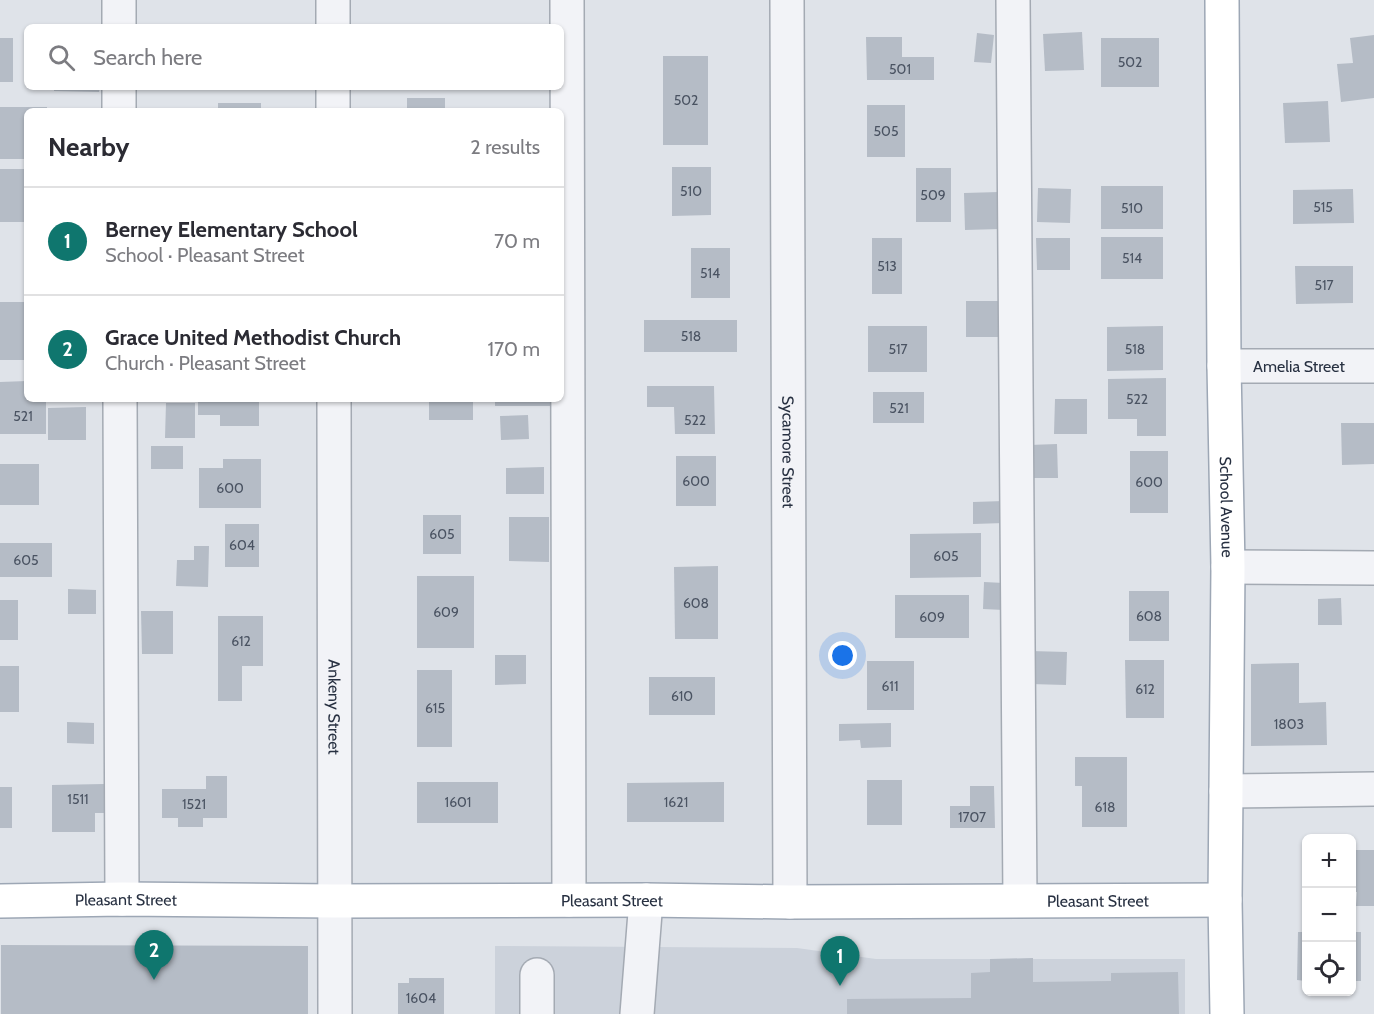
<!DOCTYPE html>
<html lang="en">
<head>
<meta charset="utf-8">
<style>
	body { margin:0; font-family:Cabin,sans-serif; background:#f2f2f3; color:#2b2b33 }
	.controls { position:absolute; right:18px; bottom:18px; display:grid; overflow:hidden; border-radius:9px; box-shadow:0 2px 4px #0004 }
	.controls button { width:54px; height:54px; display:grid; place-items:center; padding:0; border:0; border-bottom:2px solid #e1e1e2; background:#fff; color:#2b2b33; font:30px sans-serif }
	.you { position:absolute; left:843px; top:656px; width:21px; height:21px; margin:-15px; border:4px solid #fff; border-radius:50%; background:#1a73e8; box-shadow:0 0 0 9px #1a73e833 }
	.badge { display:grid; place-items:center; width:39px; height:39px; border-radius:50%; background:#0f766e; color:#fff; font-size:20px; font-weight:700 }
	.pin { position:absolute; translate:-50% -50px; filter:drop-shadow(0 2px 3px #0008) }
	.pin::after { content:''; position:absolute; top:32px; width:21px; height:18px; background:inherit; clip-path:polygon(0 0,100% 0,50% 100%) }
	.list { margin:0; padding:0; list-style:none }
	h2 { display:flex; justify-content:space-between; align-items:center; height:78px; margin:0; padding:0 24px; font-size:26px }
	h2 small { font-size:20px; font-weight:400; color:#7c7c81 }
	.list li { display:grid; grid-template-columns:39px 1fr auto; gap:18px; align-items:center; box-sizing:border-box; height:108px; padding:0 24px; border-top:2px solid #e1e1e2 }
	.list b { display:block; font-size:22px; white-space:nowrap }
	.list p { margin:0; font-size:20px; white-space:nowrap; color:#7c7c81 }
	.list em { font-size:20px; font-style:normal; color:#7c7c81 }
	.icon { flex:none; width:33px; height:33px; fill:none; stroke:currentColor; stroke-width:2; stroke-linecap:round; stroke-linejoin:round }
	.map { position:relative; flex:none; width:1374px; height:1014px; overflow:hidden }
	.search { position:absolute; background:#fff; box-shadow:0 2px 4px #0004; left:24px; top:24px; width:540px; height:66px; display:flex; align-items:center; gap:15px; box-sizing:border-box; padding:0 21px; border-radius:9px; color:#7c7c81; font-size:22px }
	.panel { position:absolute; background:#fff; box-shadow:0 2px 4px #0004; left:24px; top:108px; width:540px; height:294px; border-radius:9px }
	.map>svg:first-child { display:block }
	.built { fill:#ccd2db }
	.building { fill:#b5bcc6 }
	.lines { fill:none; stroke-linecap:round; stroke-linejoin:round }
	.minor-casing { stroke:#a4aab3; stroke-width:36 }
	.major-casing { stroke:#9da7b5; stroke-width:36 }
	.minor { stroke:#f2f3f7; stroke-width:33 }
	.major { stroke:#fff; stroke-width:33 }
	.labels { text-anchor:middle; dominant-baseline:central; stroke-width:5; stroke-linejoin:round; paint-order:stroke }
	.number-label { font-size:14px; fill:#4a5362 }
	.street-label { font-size:16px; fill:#273041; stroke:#eef2f6 }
</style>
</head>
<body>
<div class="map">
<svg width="1374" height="1014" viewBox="0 0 1374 1014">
	<rect width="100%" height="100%" fill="#dfe3e9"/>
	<polygon class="built" points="495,946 797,948 876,959 1185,959 1185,1014 495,1014"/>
	<g class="building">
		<polygon points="1082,32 1084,70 1045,71 1043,34"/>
		<polygon points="977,33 994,35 991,63 974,62"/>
		<polygon points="1374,35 1374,98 1341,102 1337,64 1353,63 1350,38"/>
		<polygon points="866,37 902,37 902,57 934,57 934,80 867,80"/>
		<rect x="0" y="38" width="13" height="44"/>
		<rect x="1101" y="38" width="58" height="49"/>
		<rect x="663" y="56" width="45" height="89"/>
		<polygon points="54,87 100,87 99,92 54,91"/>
		<rect x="407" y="98" width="38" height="13"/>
		<polygon points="1328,101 1330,142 1285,143 1283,103"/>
		<rect x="218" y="103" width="43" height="8"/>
		<rect x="867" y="105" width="38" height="52"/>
		<polygon points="0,107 47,107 47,111 27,111 27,159 0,159"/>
		<polygon points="672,167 711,167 711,215 672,216"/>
		<rect x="916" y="168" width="35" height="54"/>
		<polygon points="0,169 25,169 25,200 27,200 27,222 0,222"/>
		<rect x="1101" y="186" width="62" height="43"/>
		<polygon points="1038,188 1071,189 1070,223 1037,222"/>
		<polygon points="1353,189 1354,223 1293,224 1293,190"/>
		<polygon points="999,192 1000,229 965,230 964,193"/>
		<rect x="1101" y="237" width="62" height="42"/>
		<rect x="872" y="238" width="30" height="56"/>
		<polygon points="1036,238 1070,238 1070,270 1037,270"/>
		<rect x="691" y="248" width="39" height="50"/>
		<polygon points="1295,266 1353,266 1353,303 1296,304"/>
		<rect x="966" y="301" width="39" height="36"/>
		<rect x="0" y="302" width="27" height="58"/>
		<rect x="644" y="320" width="93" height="32"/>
		<rect x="868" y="326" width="59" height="46"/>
		<polygon points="1163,326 1163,370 1107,371 1107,327"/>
		<polygon points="1166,378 1166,436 1137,436 1137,419 1108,419 1108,379"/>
		<polygon points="27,381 27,399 46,399 46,434 0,434 0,382"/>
		<polygon points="647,386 714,386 715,434 675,434 674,407 647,407"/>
		<rect x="873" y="392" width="51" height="31"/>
		<polygon points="198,399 259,399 259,426 220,426 220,415 198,415"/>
		<rect x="429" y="399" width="44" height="21"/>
		<rect x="495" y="399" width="57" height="7"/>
		<polygon points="1055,399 1087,399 1087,434 1054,434"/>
		<polygon points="166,403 195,403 195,438 165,438"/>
		<polygon points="86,407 86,440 48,440 48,408"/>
		<polygon points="528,415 529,439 501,440 500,416"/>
		<polygon points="1341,423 1374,423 1374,464 1342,465"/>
		<polygon points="1057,444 1058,478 1030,478 1029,445"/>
		<rect x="151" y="446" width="32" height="23"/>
		<rect x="1130" y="451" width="38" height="62"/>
		<rect x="676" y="456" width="40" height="50"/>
		<polygon points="223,459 261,459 261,508 199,508 199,468 223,468"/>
		<rect x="0" y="464" width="39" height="41"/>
		<polygon points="544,467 544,494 506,494 506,468"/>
		<polygon points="1004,501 1004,523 973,524 973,502"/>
		<rect x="423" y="515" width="38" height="39"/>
		<polygon points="509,517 549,517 549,562 509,561"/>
		<rect x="225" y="524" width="34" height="43"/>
		<polygon points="981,533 981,577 910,578 910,534"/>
		<rect x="0" y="543" width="52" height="34"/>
		<polygon points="194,546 209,546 208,587 176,586 177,560 194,560"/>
		<polygon points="718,566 718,639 675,639 674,567"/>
		<rect x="417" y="576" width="57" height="72"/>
		<polygon points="984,582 1004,583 1004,610 983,609"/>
		<polygon points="68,589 96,590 96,614 68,614"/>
		<rect x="1129" y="591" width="40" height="50"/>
		<rect x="895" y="595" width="74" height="43"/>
		<polygon points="1341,598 1342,625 1318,625 1318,599"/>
		<rect x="0" y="600" width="18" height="40"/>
		<polygon points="141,611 173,611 173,654 142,654"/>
		<polygon points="218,616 263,616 263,666 242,666 242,701 218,701"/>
		<polygon points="1030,651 1067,652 1066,685 1030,684"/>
		<polygon points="495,655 526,655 526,684 495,685"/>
		<polygon points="1125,660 1164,660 1164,718 1126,718"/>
		<rect x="867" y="661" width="47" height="49"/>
		<polygon points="1299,663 1299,703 1326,702 1327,745 1251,746 1251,664"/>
		<rect x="0" y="666" width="19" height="46"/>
		<rect x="417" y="670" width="35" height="77"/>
		<rect x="649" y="677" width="66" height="38"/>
		<polygon points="67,722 94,723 94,744 67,743"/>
		<polygon points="891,723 891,747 861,748 860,740 839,741 839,724"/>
		<polygon points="1075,757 1127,757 1127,827 1082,827 1082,786 1075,786"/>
		<polygon points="206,776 227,776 227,818 203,818 203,827 178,827 178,818 162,818 162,789 206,789"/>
		<rect x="867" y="780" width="35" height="45"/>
		<rect x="417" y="782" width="81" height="41"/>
		<polygon points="724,782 724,822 627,822 627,783"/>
		<polygon points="104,784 104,813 95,813 95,832 52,832 52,785"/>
		<polygon points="970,786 994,786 995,828 950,828 950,806 970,806"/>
		<rect x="0" y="787" width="12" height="41"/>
		<polygon points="1352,850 1374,850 1374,906 1356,906 1357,892 1352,892"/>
		<polygon points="1298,932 1306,932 1306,981 1297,980"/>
		<rect x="1352" y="932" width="9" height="49"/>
		<polygon points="1,945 308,946 308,1014 1,1014"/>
		<polygon points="1033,958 1033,982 1111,981 1111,973 1178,972 1179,1014 847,1014 847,999 971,998 971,973 990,972 990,959"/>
		<polygon points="409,978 444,978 444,1014 398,1014 398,983 409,983"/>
	</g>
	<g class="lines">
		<defs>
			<g id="minor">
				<polyline points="119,0 119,27"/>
				<polyline points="333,0 333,27"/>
				<polyline points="567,0 569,900"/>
				<path id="s1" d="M787,0l3,902"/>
				<polyline points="1013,0 1020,900"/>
				<polyline points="119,87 119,111"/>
				<polyline points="333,87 333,111"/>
				<path id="s2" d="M1224,366h150"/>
				<polyline points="120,399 122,899"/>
				<path id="s3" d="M334,399l1,615"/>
				<polyline points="1228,567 1374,568"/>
				<polyline points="1226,791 1374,789"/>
				<polyline points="537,975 537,1014"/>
				<polyline points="637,1014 646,900"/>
			</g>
			<g id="major">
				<path id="s4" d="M1222,0l2,366 4,201 -3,333 2,114"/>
				<path id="s5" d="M0,901l122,-2 213,2 311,-1 144,2 435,-2"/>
			</g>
		</defs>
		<use href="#minor" class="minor-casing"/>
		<use href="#major" class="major-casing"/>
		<use href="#minor" class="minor"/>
		<use href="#major" class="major"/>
	</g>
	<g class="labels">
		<g class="number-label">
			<text x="1130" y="62">502</text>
			<text x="900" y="69">501</text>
			<text x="686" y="100">502</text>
			<text x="886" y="131">505</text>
			<text x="691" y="191">510</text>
			<text x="933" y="195">509</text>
			<text x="1323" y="207">515</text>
			<text x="1132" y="208">510</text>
			<text x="1132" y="258">514</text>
			<text x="887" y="266">513</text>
			<text x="710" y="273">514</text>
			<text x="1324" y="285">517</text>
			<text x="691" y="336">518</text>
			<text x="898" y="349">517</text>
			<text x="1135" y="349">518</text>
			<text x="1137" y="399">522</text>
			<text x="899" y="408">521</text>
			<text x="23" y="416">521</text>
			<text x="695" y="420">522</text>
			<text x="696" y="481">600</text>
			<text x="1149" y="482">600</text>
			<text x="230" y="488">600</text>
			<text x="442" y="534">605</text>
			<text x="242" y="545">604</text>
			<text x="946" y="556">605</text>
			<text x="26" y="560">605</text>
			<text x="696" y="603">608</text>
			<text x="446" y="612">609</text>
			<text x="1149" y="616">608</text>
			<text x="932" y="617">609</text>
			<text x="241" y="641">612</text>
			<text x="890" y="686">611</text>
			<text x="1145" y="689">612</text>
			<text x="682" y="696">610</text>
			<text x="435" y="708">615</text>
			<text x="1289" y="724">1803</text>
			<text x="78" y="799">1511</text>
			<text x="458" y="802">1601</text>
			<text x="676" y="802">1621</text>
			<text x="194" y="804">1521</text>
			<text x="1105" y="807">618</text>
			<text x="972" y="817">1707</text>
			<text x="421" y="998">1604</text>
		</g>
		<g class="street-label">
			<text stroke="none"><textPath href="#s2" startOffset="75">Amelia Street</textPath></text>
			<text stroke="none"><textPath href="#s1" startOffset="452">Sycamore Street</textPath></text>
			<text stroke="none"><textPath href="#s4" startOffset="507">School Avenue</textPath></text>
			<text stroke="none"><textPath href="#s3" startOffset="308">Ankeny Street</textPath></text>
			<text stroke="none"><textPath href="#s5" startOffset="126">Pleasant Street</textPath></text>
			<text stroke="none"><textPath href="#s5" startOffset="612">Pleasant Street</textPath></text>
			<text stroke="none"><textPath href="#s5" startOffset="1098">Pleasant Street</textPath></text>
		</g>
	</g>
</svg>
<div class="controls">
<button>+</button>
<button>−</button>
<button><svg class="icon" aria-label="locate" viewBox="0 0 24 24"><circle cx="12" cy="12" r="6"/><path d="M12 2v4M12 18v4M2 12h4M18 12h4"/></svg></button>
</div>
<div class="you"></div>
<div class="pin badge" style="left:840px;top:986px">1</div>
<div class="pin badge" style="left:154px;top:980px">2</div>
<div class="search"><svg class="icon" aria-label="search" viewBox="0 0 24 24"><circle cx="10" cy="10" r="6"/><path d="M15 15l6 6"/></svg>Search here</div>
<section class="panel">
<h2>Nearby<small>2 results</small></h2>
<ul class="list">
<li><span class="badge">1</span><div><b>Berney Elementary School</b><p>School · Pleasant Street</p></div><em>70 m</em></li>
<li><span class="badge">2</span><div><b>Grace United Methodist Church</b><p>Church · Pleasant Street</p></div><em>170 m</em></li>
</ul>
</section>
</div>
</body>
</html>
